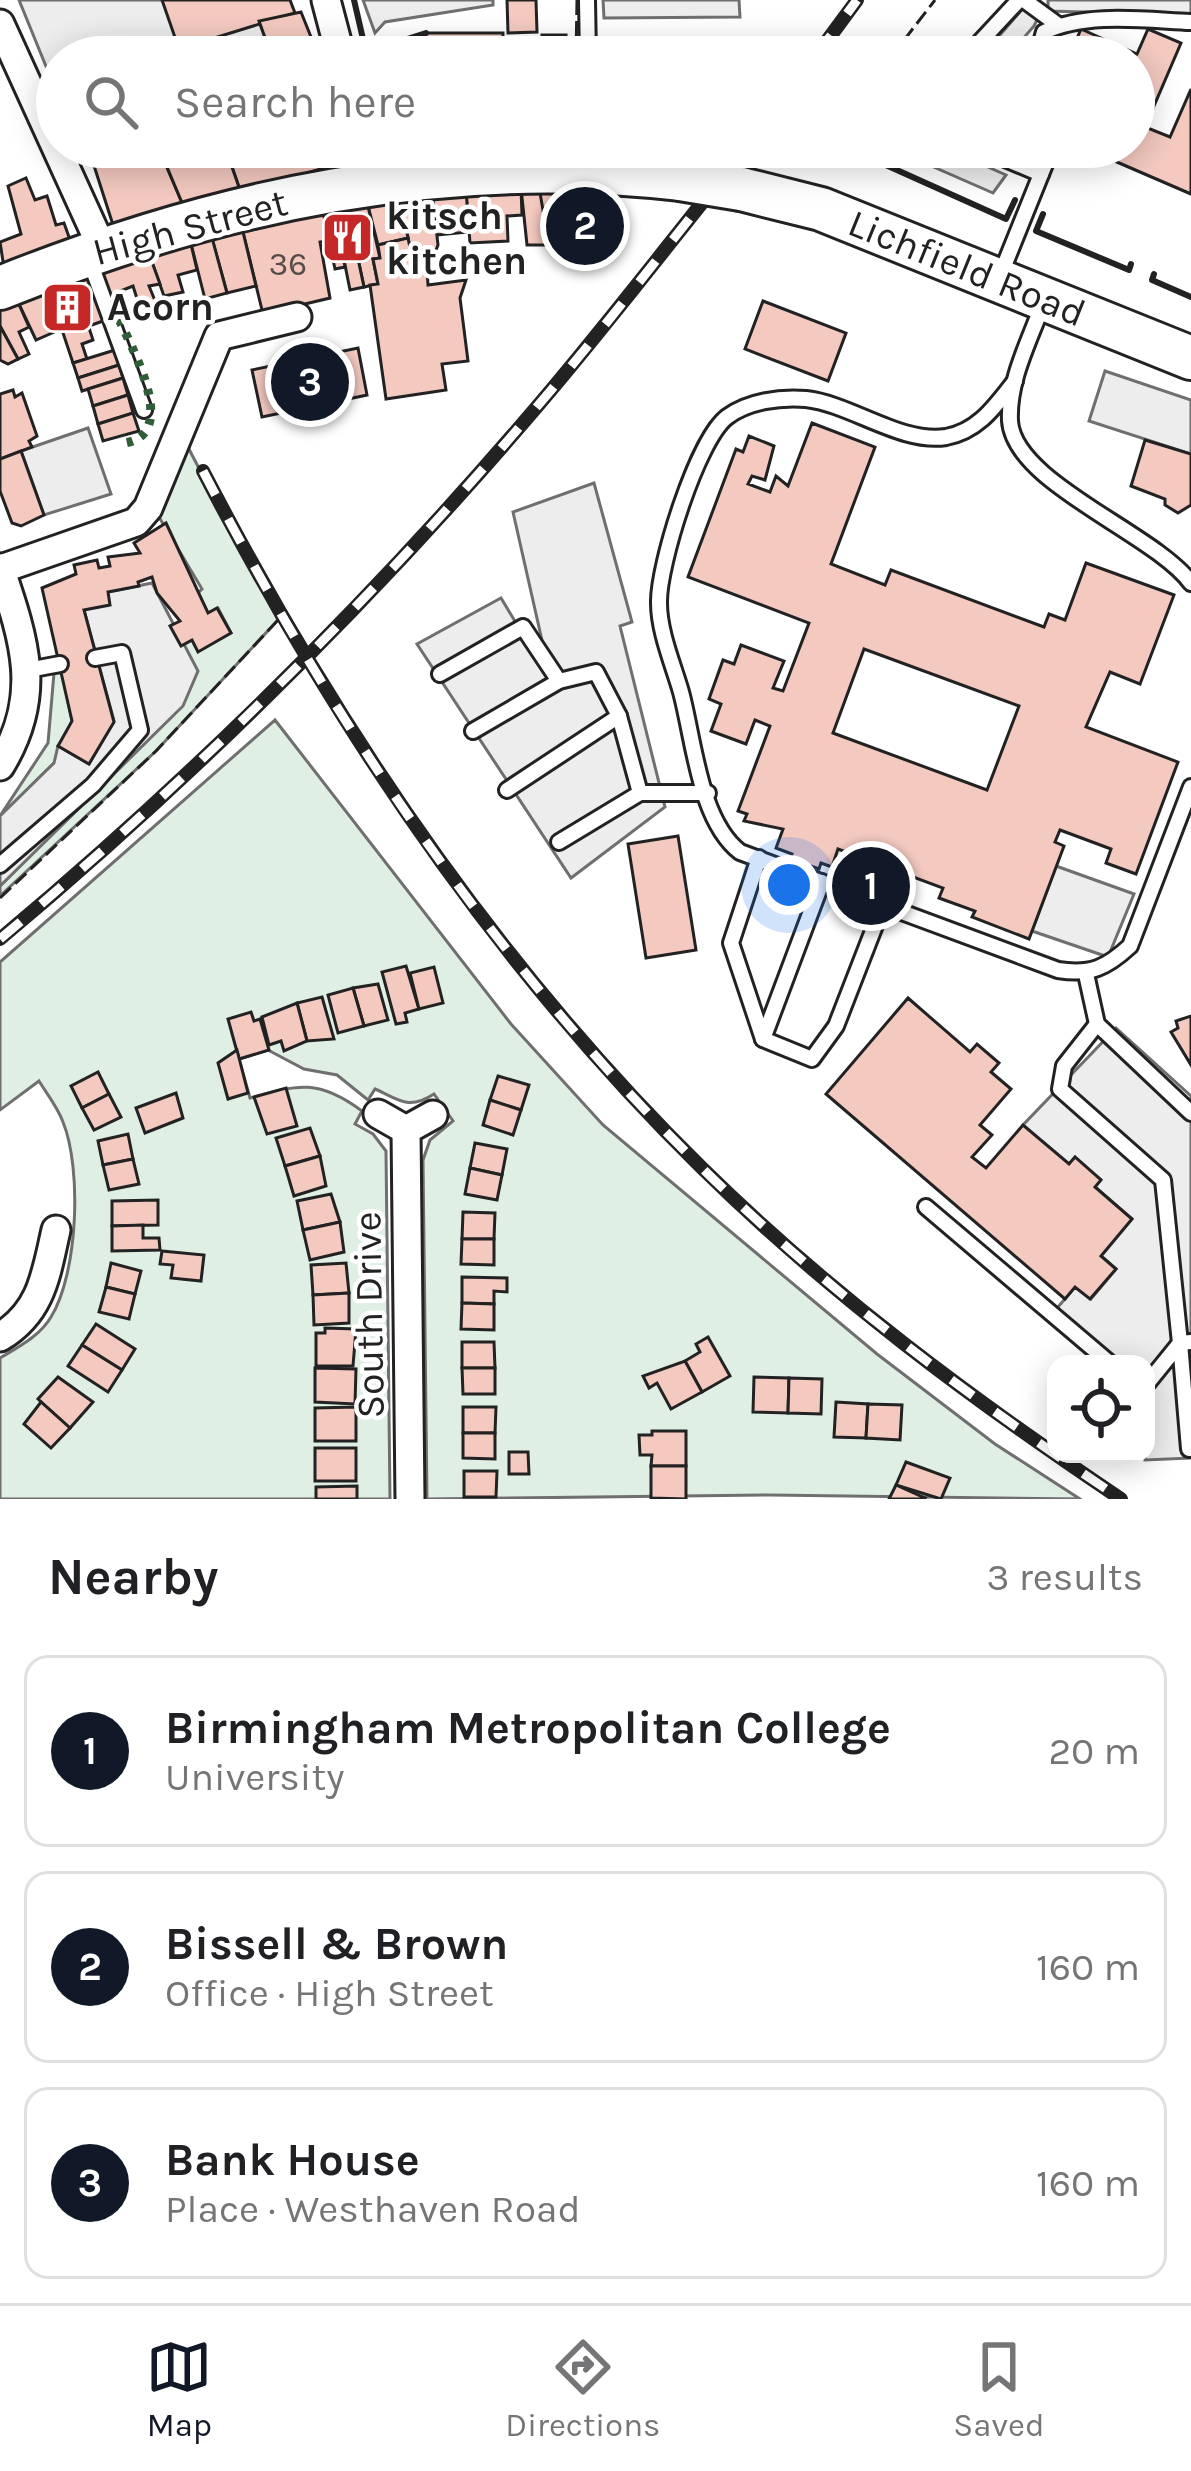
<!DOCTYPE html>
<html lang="en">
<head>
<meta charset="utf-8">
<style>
	body { margin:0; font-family:Karla,sans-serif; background:#f2f2f2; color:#202124 }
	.controls { position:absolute; right:36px; bottom:36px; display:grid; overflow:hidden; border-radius:24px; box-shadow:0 6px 30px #0003 }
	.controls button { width:108px; height:108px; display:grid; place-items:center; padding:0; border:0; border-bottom:3px solid #e0e0e0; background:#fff; color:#202124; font:60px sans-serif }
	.you { position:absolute; left:789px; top:885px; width:42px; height:42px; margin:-30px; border:9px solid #fff; border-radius:50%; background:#1a73e8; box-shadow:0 0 0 18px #1a73e833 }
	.badge { display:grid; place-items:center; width:78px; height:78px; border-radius:50%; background:#111827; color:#fff; font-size:39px; font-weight:700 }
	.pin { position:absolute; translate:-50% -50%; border:6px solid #fff; box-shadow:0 3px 12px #0006 }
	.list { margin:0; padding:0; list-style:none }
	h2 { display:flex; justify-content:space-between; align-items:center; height:156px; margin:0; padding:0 48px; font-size:51px }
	h2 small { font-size:39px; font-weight:400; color:#757577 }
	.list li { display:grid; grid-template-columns:78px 1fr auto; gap:36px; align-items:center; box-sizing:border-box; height:192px; margin:0 24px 24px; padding:0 24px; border:3px solid #e0e0e0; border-radius:24px }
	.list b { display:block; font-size:45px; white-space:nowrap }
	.list p { margin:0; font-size:39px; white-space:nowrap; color:#757577 }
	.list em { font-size:39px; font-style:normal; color:#757577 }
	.icon { flex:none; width:66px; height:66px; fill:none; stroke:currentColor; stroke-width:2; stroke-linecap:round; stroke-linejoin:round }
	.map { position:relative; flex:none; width:1191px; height:1499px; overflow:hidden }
	.search { position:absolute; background:#fff; box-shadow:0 6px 30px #0003; left:36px; right:36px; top:36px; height:132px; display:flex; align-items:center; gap:30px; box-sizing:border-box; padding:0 42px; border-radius:66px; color:#757577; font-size:45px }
	.sheet { height:804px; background:#fff }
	nav { display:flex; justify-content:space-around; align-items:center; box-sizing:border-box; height:168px; border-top:3px solid #e0e0e0; background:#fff; font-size:33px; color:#757577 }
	nav a { display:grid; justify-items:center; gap:6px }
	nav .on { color:#111827 }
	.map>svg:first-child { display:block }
	.green { fill:#e0efe3; stroke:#6f6f6f; stroke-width:3 }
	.parking { fill:#ededed; stroke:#6f6f6f; stroke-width:3 }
	.building { fill:#f3c9c0; stroke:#222; stroke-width:3; fill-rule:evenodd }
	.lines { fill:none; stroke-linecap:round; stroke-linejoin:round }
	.lane-casing { stroke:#222; stroke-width:20 }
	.street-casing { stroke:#222; stroke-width:33 }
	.primary-casing { stroke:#222; stroke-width:48 }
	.lane { stroke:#fff; stroke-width:14 }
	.street { stroke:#fff; stroke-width:27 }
	.primary { stroke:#fff; stroke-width:42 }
	.rail-casing { stroke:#222; stroke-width:14 }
	.rail { stroke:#fff; stroke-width:9; stroke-dasharray:27; stroke-linecap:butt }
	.primary-bridge-casing { stroke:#222; stroke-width:48; stroke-linecap:butt }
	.primary-bridge { stroke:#fff; stroke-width:42 }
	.hedge { stroke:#2f5e38; stroke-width:9; stroke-dasharray:6 9; stroke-linecap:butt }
	.fence { stroke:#222; stroke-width:3; stroke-dasharray:15 6; stroke-linecap:butt }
	.wall { stroke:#222; stroke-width:6 }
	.labels { text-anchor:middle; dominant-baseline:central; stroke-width:9; stroke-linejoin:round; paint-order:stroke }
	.number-label { font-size:33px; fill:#564c4a }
	.poi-label { font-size:39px; font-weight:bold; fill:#222; stroke:#fff; text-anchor:start }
	.street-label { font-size:39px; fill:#222; stroke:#fff }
</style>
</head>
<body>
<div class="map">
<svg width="1191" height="1499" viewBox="0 0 1191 1499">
	<rect width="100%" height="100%" fill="#fff"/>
	<g class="green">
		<polygon points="178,428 278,620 156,751 0,896 0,886 182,706 197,671 181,646 192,640 198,651 231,633 218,608 208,613 198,593 202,589 153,507"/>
		<polygon points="54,673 62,673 72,721 54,763 0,816 48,743"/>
		<path d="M275,720l236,304 92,101 274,229 118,90 85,55 -310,-4 -343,4 -4,-339 7,-20 23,-19 -19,-27c-26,17 -36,5 -59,-5l-7,11 -31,-25 -33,-6 -36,-19 -29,9 11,39c49,-14 69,-19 112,13l-7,13 18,10 13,17 4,348h-390v-141c18,-11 40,-22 51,-41 27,-44 31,-148 12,-195 -5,-14 -16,-28 -24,-41l-39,29v-148z"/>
	</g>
	<g class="parking">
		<polygon points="19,0 162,0 259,21 272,57 57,57 54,86"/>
		<polygon points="363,0 493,0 493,5 385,22 375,33"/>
		<polygon points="603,0 739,0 740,17 604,18"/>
		<polygon points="1048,0 1191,0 1191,15 1048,11"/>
		<polygon points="1026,5 1039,16 1034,26 1007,57 992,57 986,51"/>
		<polygon points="888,147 943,147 1006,175 993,193"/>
		<polygon points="1105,371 1191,400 1191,454 1089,421"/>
		<polygon points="88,428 111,494 44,515 21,451"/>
		<polygon points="594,483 632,622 620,626 665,807 571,878 417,644 501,598 531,648 543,645 513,512"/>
		<polygon points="152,583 198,671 183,706 0,886 0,816 54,763 58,746 89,764 114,721 84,610 108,592"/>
		<polygon points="1056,866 1134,894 1108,957 1032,931"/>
		<polygon points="1116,1028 1191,1096 1191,1458 1145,1460 1146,1364 1111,1364 1052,1314 1075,1287 1091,1299 1116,1269 1101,1256 1132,1219 1095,1187 1100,1179 1075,1158 1069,1164 1023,1125"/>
	</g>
	<g class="building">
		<polygon points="162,0 290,0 295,13 179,49"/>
		<polygon points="507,0 536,0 537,32 508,33"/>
		<polygon points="301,12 319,57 272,57 259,21"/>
		<polygon points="1081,29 1137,54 1148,29 1181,43 1145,127 1170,137 1191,89 1191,194 1089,150 1134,147 1134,57 1069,57"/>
		<rect x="426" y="33" width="77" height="24"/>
		<polygon points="542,35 566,35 566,57 543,57"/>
		<polygon points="88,147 143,147 148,160 162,156 183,205 114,228"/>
		<polygon points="225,147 347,147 347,161 241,193"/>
		<polygon points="225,147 241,193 183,205 159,148"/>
		<polygon points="26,178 35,200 47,196 56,225 64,223 69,237 65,247 4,268 0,242 21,234 8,186"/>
		<polygon points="539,187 614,194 610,242 558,238 560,213 542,213"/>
		<polygon points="539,187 549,245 527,245 521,188"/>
		<polygon points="521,188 522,215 507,216 508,241 470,243 466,192"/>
		<polygon points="466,189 469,232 436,235 432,191"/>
		<polygon points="432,191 438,245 434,255 425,256 427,269 415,272 399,194"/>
		<polygon points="399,194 408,238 378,245 367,202"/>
		<polygon points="367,202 380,258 373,259 378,284 364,287 347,207"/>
		<polygon points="347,207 364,287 350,290 334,210"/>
		<polygon points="334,210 345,267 335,269 323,213"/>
		<polygon points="323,213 330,241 320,242 330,298 263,314 243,232"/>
		<polygon points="243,232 256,286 227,293 212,239"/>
		<polygon points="211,234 227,293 205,299 190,240"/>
		<polygon points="408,238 415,272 427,269 428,285 466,280 460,298 468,361 442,364 446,390 386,399 370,285 378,284 373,259 380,258 378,245"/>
		<polygon points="190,240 197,270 178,275 183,292 164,296 148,251"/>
		<polygon points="148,251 160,284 149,286 156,303 140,308 133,286 108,296 97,269"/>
		<polygon points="88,273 103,321 89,326 73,279"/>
		<polygon points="73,279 93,340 82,344 87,359 73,363 48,288"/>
		<polygon points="48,288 61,329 36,340 17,300"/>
		<polygon points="17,300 29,327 19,332 29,354 18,359 0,326 0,309"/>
		<polygon points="763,301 846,333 828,381 745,349"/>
		<polygon points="0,326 18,359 8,364 0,360"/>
		<polygon points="358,348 367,395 262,417 252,370"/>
		<polygon points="115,350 119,365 78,378 73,363"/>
		<polygon points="119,365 123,378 82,391 78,378"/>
		<polygon points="123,378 128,395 93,406 88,389"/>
		<polygon points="13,390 15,397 22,393 37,436 29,441 32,447 0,459 0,394"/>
		<polygon points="128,395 133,413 98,424 93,406"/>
		<polygon points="133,413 139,431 103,441 98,424"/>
		<path d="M812,423l63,24 -44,117 54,21 6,-15 153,57 5,-13 16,6 21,-57 88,32 -34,89 -30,-12 -24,55 92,35 -42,112 -30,-11 5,-14 -51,-19 -5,12 9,4 -35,93 -57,-22 3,-6 -36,-13 4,-10 -105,-39 -6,18 -11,-4 -2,6 -28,-10 1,-5 -16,-6 7,-19 -39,-8 3,-7 -9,-3 32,-85 -15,-6 -9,24 -35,-13 10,-27 -12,-5 14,-39 11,4 7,-19 43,16 -11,27 10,3 26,-68 -121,-46 48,-128 7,3 6,-16 25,10 -9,34 -13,-4 -4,8 22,8 6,-16 12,10zM864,649l155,57 -32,84 -154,-57z"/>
		<polygon points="1145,440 1191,454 1191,505 1178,513 1165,505 1165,499 1131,486"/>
		<polygon points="21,451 44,515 21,526 12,523 0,491 0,459"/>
		<polygon points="166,523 208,613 217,608 231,633 198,652 192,640 181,646 170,626 180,621 157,593 152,577 138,582 139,586 108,592 110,605 84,610 114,722 89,764 58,746 72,721 42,588 76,574 74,565 97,560 99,568 110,566 108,557 140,553 134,543"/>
		<polygon points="678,836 696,950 646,958 628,844"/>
		<polygon points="406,966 419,1009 405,1013 407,1022 396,1024 382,972"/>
		<polygon points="434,967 443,1003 419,1009 410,973"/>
		<polygon points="378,984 388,1020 364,1026 353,988"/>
		<polygon points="353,988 364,1026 338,1033 328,995"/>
		<polygon points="322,997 334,1039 307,1041 297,1003"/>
		<polygon points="908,998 970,1052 977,1044 999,1063 991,1072 1011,1089 980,1125 992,1135 972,1157 986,1168 1023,1125 1069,1164 1075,1157 1101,1180 1095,1187 1132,1219 1101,1256 1116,1269 1090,1299 1075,1287 1065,1299 826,1094"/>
		<polygon points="297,1003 307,1041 284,1051 281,1041 269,1045 262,1017"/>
		<polygon points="251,1012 254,1021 260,1019 269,1050 239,1059 228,1019"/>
		<polygon points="1191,1016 1191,1065 1171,1032 1178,1028 1176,1021"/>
		<polygon points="237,1050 248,1093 228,1099 218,1063"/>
		<polygon points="98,1072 109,1094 82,1108 71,1086"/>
		<polygon points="498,1076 529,1085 521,1110 490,1100"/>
		<polygon points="286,1088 297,1126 267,1134 254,1097"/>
		<polygon points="176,1093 183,1118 145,1133 136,1108"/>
		<polygon points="109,1094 121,1117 94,1130 82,1108"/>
		<polygon points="490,1100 521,1110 513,1135 483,1125"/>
		<polygon points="310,1128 320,1156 285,1166 276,1138"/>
		<polygon points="128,1134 133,1159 103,1165 98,1141"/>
		<polygon points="475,1143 507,1149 502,1175 470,1168"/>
		<polygon points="320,1156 326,1186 294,1196 285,1166"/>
		<polygon points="133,1159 139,1184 109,1190 103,1165"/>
		<polygon points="470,1168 502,1175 497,1200 465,1194"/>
		<polygon points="331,1194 340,1222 303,1230 297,1201"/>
		<polygon points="158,1200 158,1225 112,1226 112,1201"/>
		<polygon points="463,1212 495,1213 494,1239 462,1239"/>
		<polygon points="340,1222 344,1252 310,1260 303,1230"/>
		<polygon points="143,1225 143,1238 159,1238 160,1250 112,1251 112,1226"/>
		<polygon points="462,1239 494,1239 494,1265 461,1264"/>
		<polygon points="162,1251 204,1255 201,1281 171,1278 173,1265 160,1264"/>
		<polygon points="111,1263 141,1271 135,1294 106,1287"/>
		<polygon points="346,1263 349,1293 313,1295 311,1265"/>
		<polygon points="462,1277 507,1278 507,1292 494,1291 494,1304 462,1303"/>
		<polygon points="106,1287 135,1294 129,1319 99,1312"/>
		<polygon points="349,1293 349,1323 314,1325 313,1295"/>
		<polygon points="462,1303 494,1304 494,1330 461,1329"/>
		<polygon points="96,1324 135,1349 122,1370 82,1345"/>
		<polygon points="325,1328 356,1329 353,1366 316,1366 316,1333 325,1333"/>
		<polygon points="708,1337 730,1376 702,1392 685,1361 700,1352 696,1344"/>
		<polygon points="462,1342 494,1342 495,1368 462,1368"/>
		<polygon points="82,1345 122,1370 108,1392 68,1366"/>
		<polygon points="685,1361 702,1392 671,1409 657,1383 649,1388 643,1376"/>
		<polygon points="315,1368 356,1369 355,1404 315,1402"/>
		<polygon points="462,1368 495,1368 495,1394 463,1394"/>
		<polygon points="58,1377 93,1402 70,1428 38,1399"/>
		<polygon points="754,1377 789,1378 788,1413 753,1412"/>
		<polygon points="789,1378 822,1379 821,1414 788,1413"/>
		<polygon points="41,1402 70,1428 51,1448 24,1424"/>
		<polygon points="836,1402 868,1404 866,1438 834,1437"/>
		<polygon points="868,1404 902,1405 900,1440 866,1438"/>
		<polygon points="356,1407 356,1441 315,1441 315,1408"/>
		<polygon points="463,1407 496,1407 495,1433 463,1433"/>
		<polygon points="652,1431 686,1431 686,1466 651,1466 652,1455 640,1455 639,1435 652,1435"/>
		<polygon points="463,1433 495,1433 495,1459 463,1458"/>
		<rect x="315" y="1448" width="41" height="33"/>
		<polygon points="509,1452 528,1452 529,1474 509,1474"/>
		<polygon points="906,1462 950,1478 941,1499 896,1485"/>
		<polygon points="651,1466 686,1466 686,1499 651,1498"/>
		<polygon points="464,1471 497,1471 496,1497 464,1497"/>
		<polygon points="896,1485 925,1498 924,1499 889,1499"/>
		<polygon points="357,1486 357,1499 316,1499 316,1487"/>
	</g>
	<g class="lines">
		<defs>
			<g id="lane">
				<polyline points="587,0 588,57"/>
				<polyline points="1024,0 1058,25"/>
				<polyline points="979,43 1019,0"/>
				<path d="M1037,57l7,-25c43,-20 100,-12 147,-10"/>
				<polyline points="977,147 1041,174"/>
				<polyline points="89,259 144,410"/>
				<polyline points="1000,276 1052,147"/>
				<path d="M1042,306c-13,36 -34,75 -32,115 4,62 144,112 181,162"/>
				<path d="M1015,381c-19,24 -36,50 -69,56 -45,7 -95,-33 -140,-38 -26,-2 -58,2 -79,18 -30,23 -69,149 -68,186 0,29 14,61 22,89 13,48 18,128 59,160l318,118c33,5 48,-2 72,-24l61,-159"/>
				<polyline points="28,670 60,664"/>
				<polyline points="440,674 523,627 559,681"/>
				<polyline points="473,731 559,681 596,672 619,716"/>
				<polyline points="507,790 619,716 640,793"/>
				<polyline points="559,842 640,793 708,793"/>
				<polyline points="759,858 731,943 763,1039"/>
				<polyline points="0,865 93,785 140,730 122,653 95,658"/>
				<polyline points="822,882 763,1039 812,1059 836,1026 883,905"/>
				<polyline points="1086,974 1097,1024 1191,1113"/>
				<polyline points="1097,1024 1064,1066 1060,1089 1163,1180 1180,1343 1191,1342"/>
				<polyline points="926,1207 1111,1364"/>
				<polyline points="1146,1385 1180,1343 1189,1449"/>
			</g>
			<g id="street">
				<polyline points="326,0 341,57"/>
				<polyline points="0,24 102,248"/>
				<polyline points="368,147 378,180"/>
				<path d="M0,568c25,74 43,128 0,198"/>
				<polyline points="1,569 136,522 148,508 219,336 297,317"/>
				<polyline points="378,1114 406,1130 433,1115"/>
				<polyline points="406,1130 410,1499"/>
				<path d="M0,1337c42,-25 46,-63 56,-107"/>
			</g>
			<g id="primary">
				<polyline points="741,189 821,209 1191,358"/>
				<path d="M0,288c220,-88 443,-136 680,-109"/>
			</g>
		</defs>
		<use href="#lane" class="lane-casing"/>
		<use href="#street" class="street-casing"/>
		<use href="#primary" class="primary-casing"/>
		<use href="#lane" class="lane"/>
		<use href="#street" class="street"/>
		<use href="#primary" class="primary"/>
		<defs>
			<g id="rail">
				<polyline points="815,57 857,0"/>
				<path d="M203,471c132,255 293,495 499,697 128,126 271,232 419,331"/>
				<path d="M0,939c191,-160 373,-340 535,-530 73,-85 141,-175 212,-262"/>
			</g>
		</defs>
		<use href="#rail" class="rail-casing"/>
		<use href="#rail" class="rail"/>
		<defs>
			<polyline id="primary-bridge" points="680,179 741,189"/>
		</defs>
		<use href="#primary-bridge" class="primary-bridge-casing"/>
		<use href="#primary-bridge" class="primary-bridge"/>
		<path class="hedge" d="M113,306c14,34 70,127 12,137l-3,-7"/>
		<g class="fence">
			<polyline points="576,57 577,0"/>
			<polyline points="891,57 935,0"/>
			<polyline points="859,153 863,147"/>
			<polyline points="0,898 156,751 278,620"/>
		</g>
		<g class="wall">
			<polyline points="354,0 366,52 426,33"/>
			<polyline points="859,153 1006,219 1015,200"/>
			<polyline points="1043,214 1036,231 1129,270 1131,264"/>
			<polyline points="1154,274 1152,280 1191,297"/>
		</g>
	</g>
	<defs>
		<symbol id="restaurant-square" viewBox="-11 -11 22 22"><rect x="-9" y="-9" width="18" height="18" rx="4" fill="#c62828" stroke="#fff"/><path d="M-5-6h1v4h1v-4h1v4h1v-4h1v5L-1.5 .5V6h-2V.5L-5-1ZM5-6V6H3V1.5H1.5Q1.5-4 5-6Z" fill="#fff"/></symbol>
		<symbol id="building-square" viewBox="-11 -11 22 22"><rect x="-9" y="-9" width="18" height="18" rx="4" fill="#c62828" stroke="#fff"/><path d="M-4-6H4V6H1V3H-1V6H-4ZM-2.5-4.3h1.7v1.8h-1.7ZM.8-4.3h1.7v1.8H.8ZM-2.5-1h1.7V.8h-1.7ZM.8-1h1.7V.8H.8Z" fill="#fff"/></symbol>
	</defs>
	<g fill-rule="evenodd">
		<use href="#restaurant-square" x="318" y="208" width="59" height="59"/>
		<use href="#building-square" x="38" y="278" width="59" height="59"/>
	</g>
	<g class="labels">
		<g class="number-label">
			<text x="288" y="264">36</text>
		</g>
		<g class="poi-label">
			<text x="386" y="216">kitsch<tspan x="386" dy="45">kitchen</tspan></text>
			<text x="107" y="307">Acorn</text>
		</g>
		<g class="street-label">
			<text transform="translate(190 227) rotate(-15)">High Street</text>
			<text transform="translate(967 268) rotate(22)">Lichfield Road</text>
			<text transform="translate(369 1315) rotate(-91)">South Drive</text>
		</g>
	</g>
</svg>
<div class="controls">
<button><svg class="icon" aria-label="locate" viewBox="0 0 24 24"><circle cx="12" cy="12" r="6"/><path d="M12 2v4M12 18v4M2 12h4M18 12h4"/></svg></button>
</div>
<div class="you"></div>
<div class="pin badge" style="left:871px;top:886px">1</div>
<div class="pin badge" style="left:585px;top:226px">2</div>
<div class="pin badge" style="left:310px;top:382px">3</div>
<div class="search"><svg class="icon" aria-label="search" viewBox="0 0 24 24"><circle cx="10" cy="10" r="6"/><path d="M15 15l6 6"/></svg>Search here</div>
</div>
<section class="sheet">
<h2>Nearby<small>3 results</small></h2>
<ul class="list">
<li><span class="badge">1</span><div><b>Birmingham Metropolitan College</b><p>University</p></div><em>20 m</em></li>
<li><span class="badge">2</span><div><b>Bissell &amp; Brown</b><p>Office · High Street</p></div><em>160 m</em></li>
<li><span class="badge">3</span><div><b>Bank House</b><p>Place · Westhaven Road</p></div><em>160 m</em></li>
</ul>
</section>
<nav>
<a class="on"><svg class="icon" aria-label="map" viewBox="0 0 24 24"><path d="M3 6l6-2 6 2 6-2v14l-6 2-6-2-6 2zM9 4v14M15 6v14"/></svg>Map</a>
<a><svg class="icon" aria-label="directions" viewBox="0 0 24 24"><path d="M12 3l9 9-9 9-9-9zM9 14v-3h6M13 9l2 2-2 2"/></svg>Directions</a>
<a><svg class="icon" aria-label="saved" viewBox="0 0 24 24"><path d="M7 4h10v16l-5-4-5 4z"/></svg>Saved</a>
</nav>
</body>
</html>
